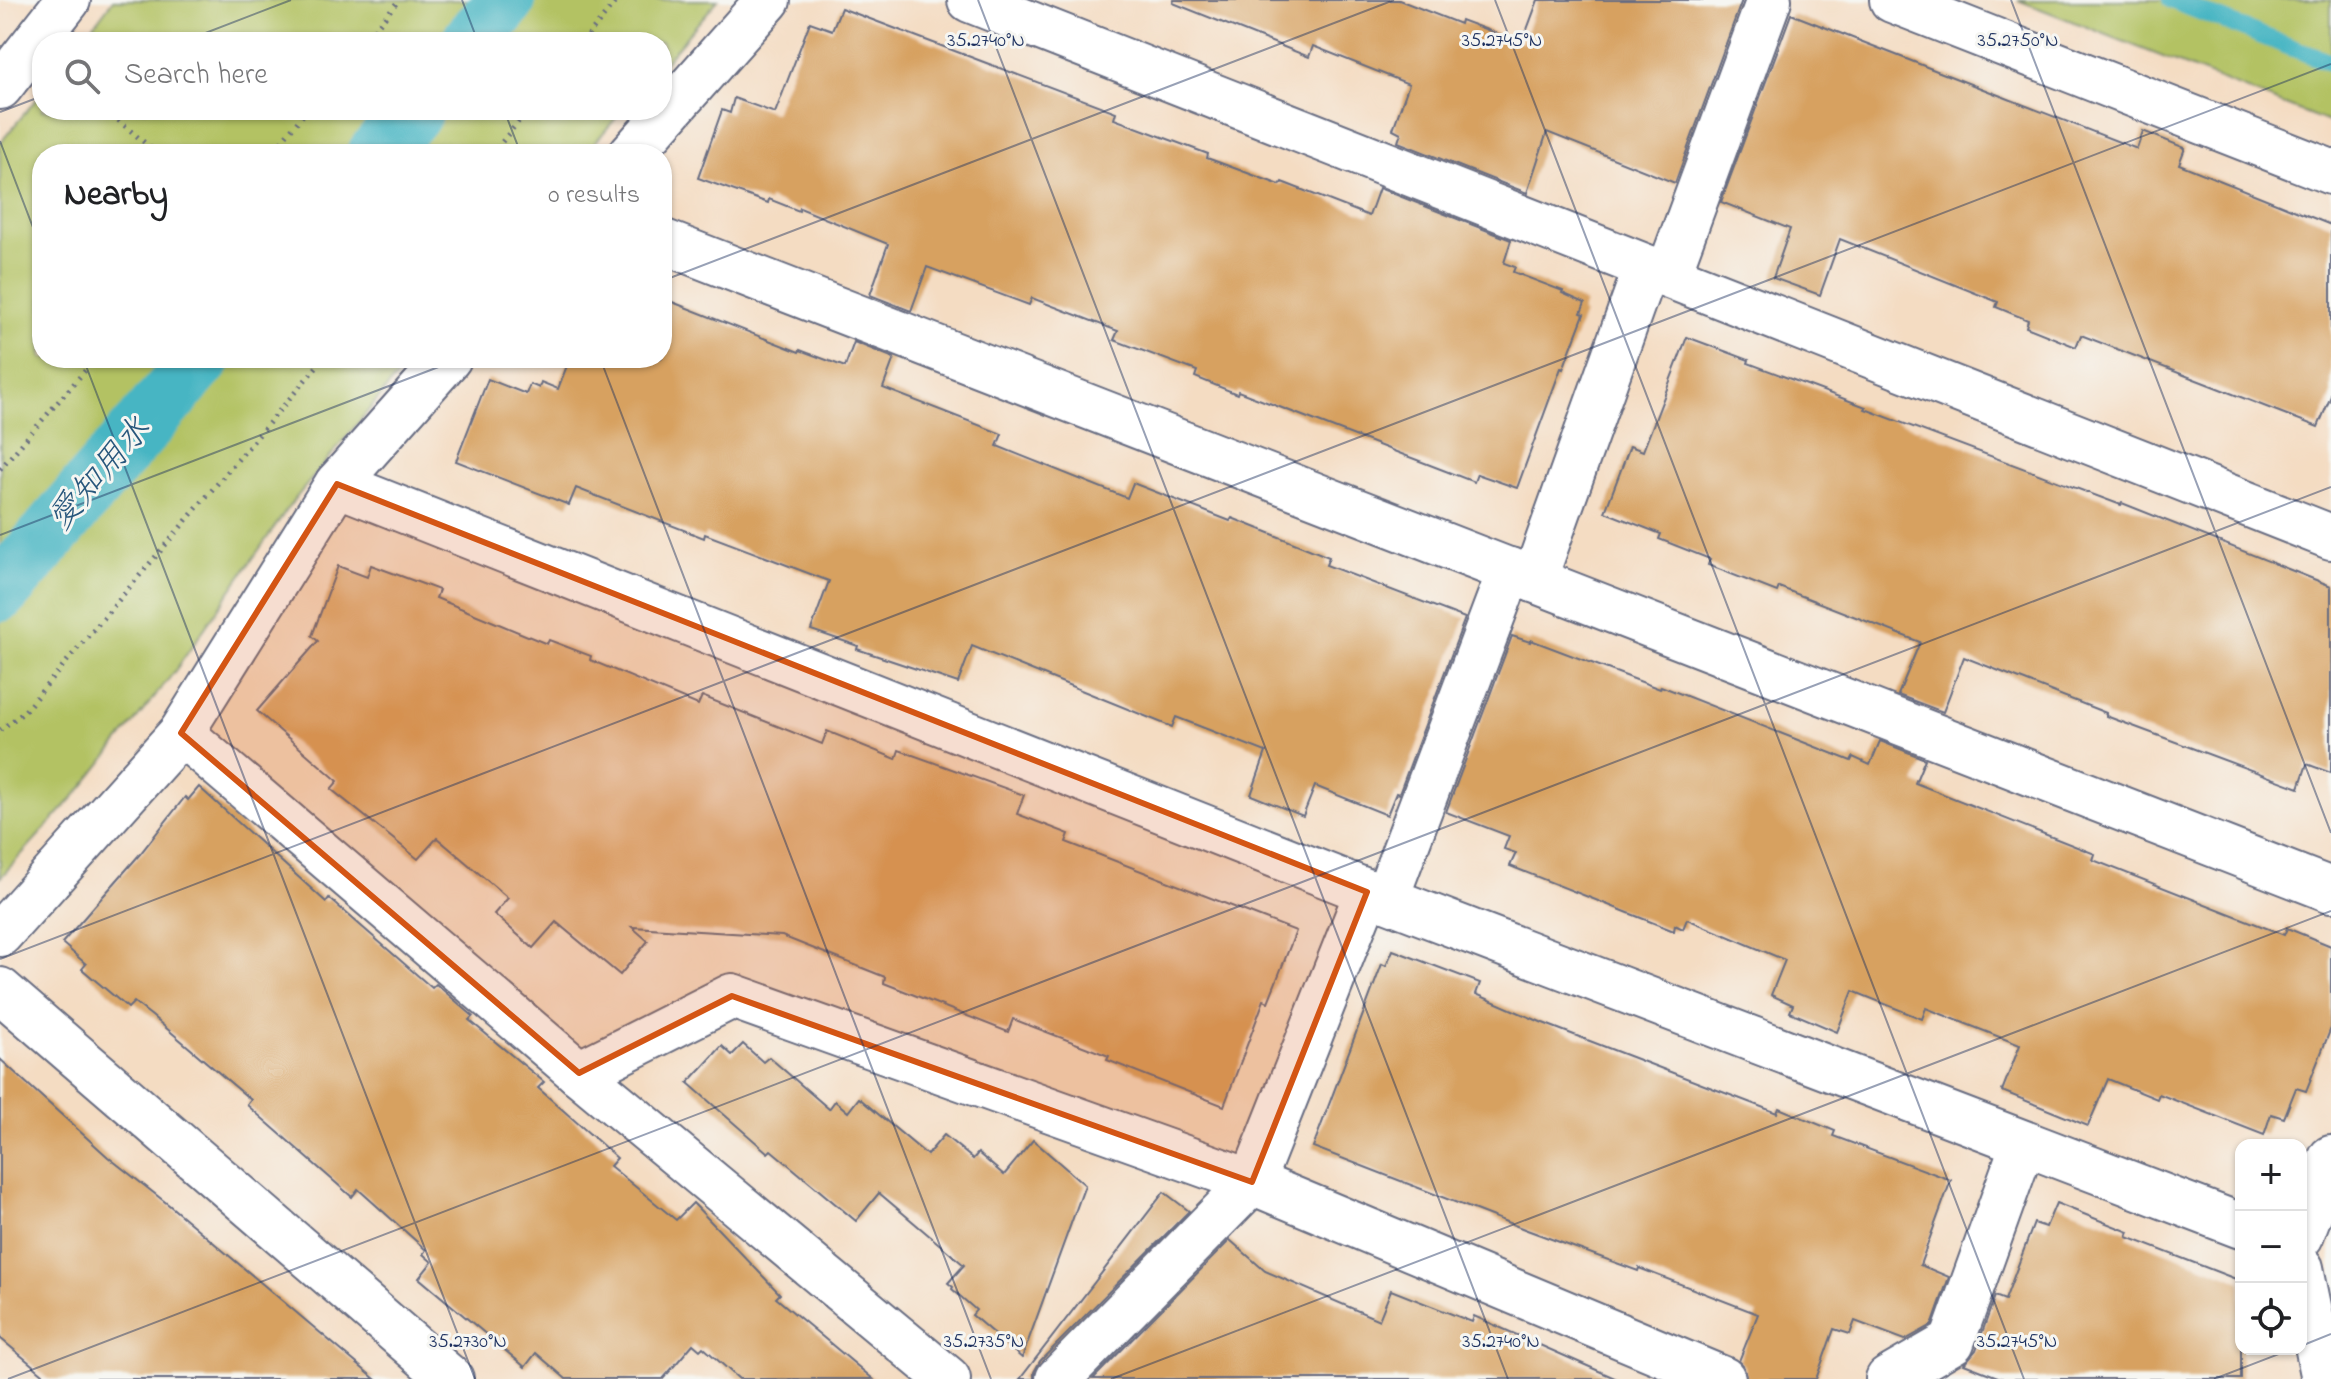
<!DOCTYPE html>
<html lang="en">
<head>
<meta charset="utf-8">
<style>
	body { margin:0; font-family:"Indie Flower","Klee One",sans-serif; background:#f2f2f2; color:#202124 }
	.controls { position:absolute; right:24px; bottom:24px; display:grid; overflow:hidden; border-radius:16px; box-shadow:0 2px 6px #0004 }
	.controls button { width:72px; height:72px; display:grid; place-items:center; padding:0; border:0; border-bottom:2px solid #e0e0e0; background:#fff; color:#202124; font:40px sans-serif }
	.list { margin:0; padding:0; list-style:none }
	h2 { display:flex; justify-content:space-between; align-items:center; height:104px; margin:0; padding:0 32px; font-size:34px }
	h2 small { font-size:26px; font-weight:400; color:#757577 }
	.icon { flex:none; width:44px; height:44px; fill:none; stroke:currentColor; stroke-width:2; stroke-linecap:round; stroke-linejoin:round }
	.map { position:relative; flex:none; width:2331px; height:1379px; overflow:hidden }
	.search { position:absolute; background:#fff; box-shadow:0 2px 6px #0004; left:32px; top:32px; width:640px; height:88px; display:flex; align-items:center; gap:20px; box-sizing:border-box; padding:0 28px; border-radius:32px; color:#757577; font-size:30px }
	.panel { position:absolute; background:#fff; box-shadow:0 2px 6px #0004; left:32px; top:144px; width:640px; height:224px; border-radius:32px }
	.map>svg:first-child { display:block }
	.green { fill:#b3c264; stroke:#677861; stroke-width:2 }
	.lines { fill:none; stroke-linecap:round; stroke-linejoin:round }
	.stream { stroke:#47b5c3; stroke-width:18 }
	.canal { stroke:#47b5c3; stroke-width:60 }
	.building { fill:#d7a161 }
	.minor-casing { stroke:#676c81; stroke-width:48 }
	.path { stroke:#676c81; stroke-width:5; stroke-dasharray:2 6; stroke-linecap:butt }
	.minor { stroke:#fff; stroke-width:44 }
	.marked { fill:#d45514; fill-opacity:0.2; stroke:#d45514; stroke-width:6; stroke-linejoin:round }
	.ticks { fill:none; stroke:#1b2f5e; stroke-width:2; stroke-opacity:0.45 }
	.labels { text-anchor:middle; dominant-baseline:central; stroke-width:6; stroke-linejoin:round; paint-order:stroke }
	.water-label { font-size:34px; font-style:italic; fill:#28577c; stroke:#f6f6f2 }
	.ticks-label { font-size:20px; text-anchor:middle; fill:#1b2f5e; stroke:#f6f6f2; stroke-width:6; stroke-linejoin:round; paint-order:stroke }
</style>
</head>
<body>
<div class="map">
<svg width="2331" height="1379" viewBox="0 0 2331 1379">
	<rect width="100%" height="100%" fill="#f6f6f2"/>
	<filter id="ink" filterUnits="userSpaceOnUse"><feTurbulence type="fractalNoise" baseFrequency=".0125" numOctaves="2"/><feDisplacementMap in="SourceGraphic" scale="16" xChannelSelector="R" yChannelSelector="G"/><feConvolveMatrix kernelMatrix="1 2 1 2 8 2 1 2 1" color-interpolation-filters="sRGB"/></filter>
	<filter id="wash" filterUnits="userSpaceOnUse"><feTurbulence type="fractalNoise" baseFrequency=".006" numOctaves="4" result="noise"/><feDisplacementMap in="SourceGraphic" scale="32" xChannelSelector="R" yChannelSelector="G"/><feGaussianBlur stdDeviation="1.8" result="paint"/><feColorMatrix in="noise" values="0 0 0 0 0 0 0 0 0 0 0 0 0 0 0 0 0 1.4 0 .05"/><feComposite in="paint" operator="in"/></filter>
	<g filter="url(#wash)">
		<rect width="100%" height="100%" fill="#f4dcc2"/>
		<g class="green">
			<polygon points="113,0 718,0 662,65 662,42 81,42"/>
			<polygon points="2018,0 2331,0 2331,123"/>
			<polygon points="42,92 42,110 623,110 585,154 42,154 42,358 412,358 290,505 175,671 82,788 0,878 0,143"/>
		</g>
		<g class="lines">
			<polyline class="stream" points="2171,0 2331,63"/>
			<g class="canal">
				<polyline points="471,42 506,0"/>
				<polyline points="377,154 414,110"/>
				<polyline points="0,592 202,358"/>
			</g>
		</g>
		<g id="blocks">
			<g class="building">
				<polygon points="1174,0 1399,0 1460,24 1461,20 1522,43 1538,0 1742,0 1675,183 1547,132 1527,193 1398,142 1401,133 1393,129 1409,84 1313,46 1309,57 1173,3"/>
				<polygon points="841,8 1116,112 1114,119 1208,154 1207,158 1280,185 1282,182 1369,216 1379,188 1511,240 1504,263 1515,267 1513,272 1563,291 1562,293 1585,303 1581,313 1584,314 1563,369 1561,368 1517,488 1477,474 1474,482 1238,391 1237,394 1195,377 1197,371 1114,340 1118,331 1032,298 1029,305 927,267 911,311 870,295 888,244 800,208 799,211 769,199 768,203 698,178 722,110 730,113 734,98 775,113 810,22 832,30"/>
				<polygon points="1791,14 2137,149 2143,131 2185,148 2179,164 2331,225 2331,396 2318,427 2081,335 2076,347 2026,327 2028,320 1996,307 1998,302 1840,239 1820,295 1773,278 1790,229 1721,202"/>
				<polygon points="662,298 799,352 800,350 845,367 854,342 894,358 883,388 1002,434 997,446 1127,498 1133,483 1230,521 1232,518 1329,557 1326,565 1465,618 1399,794 1396,793 1387,815 1315,786 1303,816 1251,795 1266,752 1176,717 1172,727 972,646 958,683 857,649 858,646 811,630 829,581 705,534 704,538 576,488 569,505 456,461 488,379 526,394 530,384 539,388 541,382 558,389 570,358 662,358"/>
				<polygon points="1687,337 1749,360 1748,363 1866,407 1865,409 2121,505 2122,503 2331,586 2331,773 2307,764 2299,788 2106,716 2106,713 1964,657 1943,712 1898,695 1920,642 1779,587 1777,592 1708,565 1710,559 1659,539 1661,534 1605,512 1630,446 1643,451"/>
				<polygon points="371,565 439,590 436,598 547,644 549,640 591,656 590,660 698,705 702,696 822,744 827,731 896,759 899,750 1024,795 1017,814 1069,834 1066,842 1296,931 1268,1002 1264,1000 1224,1106 1107,1060 1109,1056 1013,1019 1008,1032 884,983 885,977 782,936 632,927 648,941 620,975 556,922 533,948 494,914 508,898 437,838 418,859 331,789 338,781 257,711 318,641 312,636 338,566 367,577"/>
				<polygon points="1512,636 1530,642 1531,640 1660,689 1661,686 1851,761 1853,757 1870,765 1880,741 1925,759 1915,783 2095,854 2093,860 2284,935 2287,928 2331,946 2331,1028 2306,1091 2296,1088 2284,1118 2271,1114 2264,1135 2159,1094 2157,1099 2108,1079 2088,1126 2002,1091 2020,1045 1926,1008 1922,1019 1853,991 1837,1032 1790,1012 1793,1005 1771,995 1785,960 1687,919 1683,929 1675,925 1674,931 1510,866 1516,853 1504,849 1509,836 1446,812"/>
				<polygon points="199,787 326,902 329,898 432,988 436,984 473,1016 469,1020 544,1082 538,1088 617,1158 610,1166 676,1220 693,1203 780,1294 776,1298 873,1379 739,1379 703,1347 700,1350 693,1344 663,1379 566,1379 536,1353 525,1367 419,1278 432,1262 423,1254 426,1250 358,1189 352,1197 247,1105 251,1100 152,1016 134,1002 128,1008 82,969 86,964 62,943 140,854 185,797 188,800"/>
				<polygon points="1393,950 1480,983 1476,994 1543,1023 1777,1113 1779,1108 1835,1131 1833,1136 1951,1180 1920,1265 1949,1277 1932,1325 1905,1340 1855,1321 1850,1334 1834,1329 1816,1379 1747,1379 1743,1365 1739,1361 1758,1314 1639,1268 1638,1271 1527,1230 1313,1147 1382,964 1386,966"/>
				<polygon points="743,1044 763,1062 769,1057 829,1109 835,1101 848,1112 859,1098 927,1155 944,1135 973,1159 978,1153 1004,1175 1033,1140 1085,1185 1022,1358 972,1315 976,1310 952,1289 953,1287 948,1283 964,1265 879,1193 856,1221 771,1150 768,1153 688,1083 722,1046 732,1055"/>
				<polygon points="0,1059 108,1157 169,1205 375,1379 49,1379 0,1338"/>
				<polygon points="1164,1192 1189,1211 1040,1361 1034,1372 1034,1379 1020,1379"/>
				<polygon points="2056,1203 2129,1232 2127,1237 2241,1281 2241,1379 2003,1379 1964,1364 1976,1350 1995,1296 2005,1300 2034,1223 2046,1227"/>
				<polygon points="1230,1240 1265,1271 1379,1320 1391,1290 1472,1322 1474,1316 1617,1379 1093,1379"/>
			</g>
		</g>
	</g>
	<g filter="url(#ink)">
		<use href="#blocks" fill-opacity="0" stroke="#676c81" stroke-width="2"/>
		<g class="lines">
			<defs>
				<g id="minor">
					<polyline points="970,0 2331,537"/>
					<polyline points="1892,0 2331,172"/>
					<polyline points="0,87 68,0"/>
					<polyline points="631,154 768,0"/>
					<polyline points="662,241 2331,890"/>
					<polyline points="1668,275 1769,0"/>
					<polyline points="337,484 1386,899 2241,1226"/>
					<polyline points="1534,580 1646,267"/>
					<polyline points="181,733 579,1073 948,1379"/>
					<polyline points="1386,899 1510,570"/>
					<polyline points="0,934 181,733 337,484 449,358"/>
					<polyline points="0,990 451,1379"/>
					<polyline points="579,1073 732,996 1252,1182 1723,1379"/>
					<polyline points="2301,1236 2331,1158"/>
					<polyline points="2301,1268 2324,1379"/>
					<polyline points="1058,1379 1252,1182 1367,892"/>
					<polyline points="1888,1379 1952,1342 2023,1144"/>
				</g>
			</defs>
			<use href="#minor" class="minor-casing"/>
			<g class="path">
				<polyline points="364,42 399,0"/>
				<polyline points="583,42 617,0"/>
				<polyline points="106,110 158,154"/>
				<polyline points="271,154 307,110"/>
				<polyline points="492,154 528,110"/>
				<polyline points="0,469 96,358"/>
				<polyline points="0,730 23,713 324,358"/>
			</g>
			<use href="#minor" class="minor"/>
		</g>
	</g>
	<path class="marked" d="M337,484l1030,408 -115,290 -520,-186 -153,77 -398,-340z"/>
	<path class="ticks" d="M462,0l16,42M978,0l530,1379M1495,0l529,1379M2011,0l320,833M182,42l109,-42M504,110l17,44M0,112l42,-16M0,141l42,110M662,281l732,-281M83,358l392,1021M600,358l391,1021M0,535l462,-177M0,959l2331,-895M2301,1346l30,-12M8,1379l2323,-892M1111,1379l1220,-468M2214,1379l78,-30"/>
	<g class="labels">
		<g class="water-label">
			<text transform="translate(101 475) rotate(-49)">愛知用水</text>
		</g>
	</g>
	<g class="ticks-label">
		<text x="986" y="46">35.2740°N</text>
		<text x="1502" y="46">35.2745°N</text>
		<text x="2018" y="46">35.2750°N</text>
		<text x="468" y="1347">35.2730°N</text>
		<text x="984" y="1347">35.2735°N</text>
		<text x="1501" y="1347">35.2740°N</text>
		<text x="2017" y="1347">35.2745°N</text>
	</g>
</svg>
<div class="controls">
<button>+</button>
<button>−</button>
<button><svg class="icon" aria-label="locate" viewBox="0 0 24 24"><circle cx="12" cy="12" r="6"/><path d="M12 2v4M12 18v4M2 12h4M18 12h4"/></svg></button>
</div>
<div class="search"><svg class="icon" aria-label="search" viewBox="0 0 24 24"><circle cx="10" cy="10" r="6"/><path d="M15 15l6 6"/></svg>Search here</div>
<section class="panel">
<h2>Nearby<small>0 results</small></h2>
<ul class="list">
</ul>
</section>
</div>
</body>
</html>
